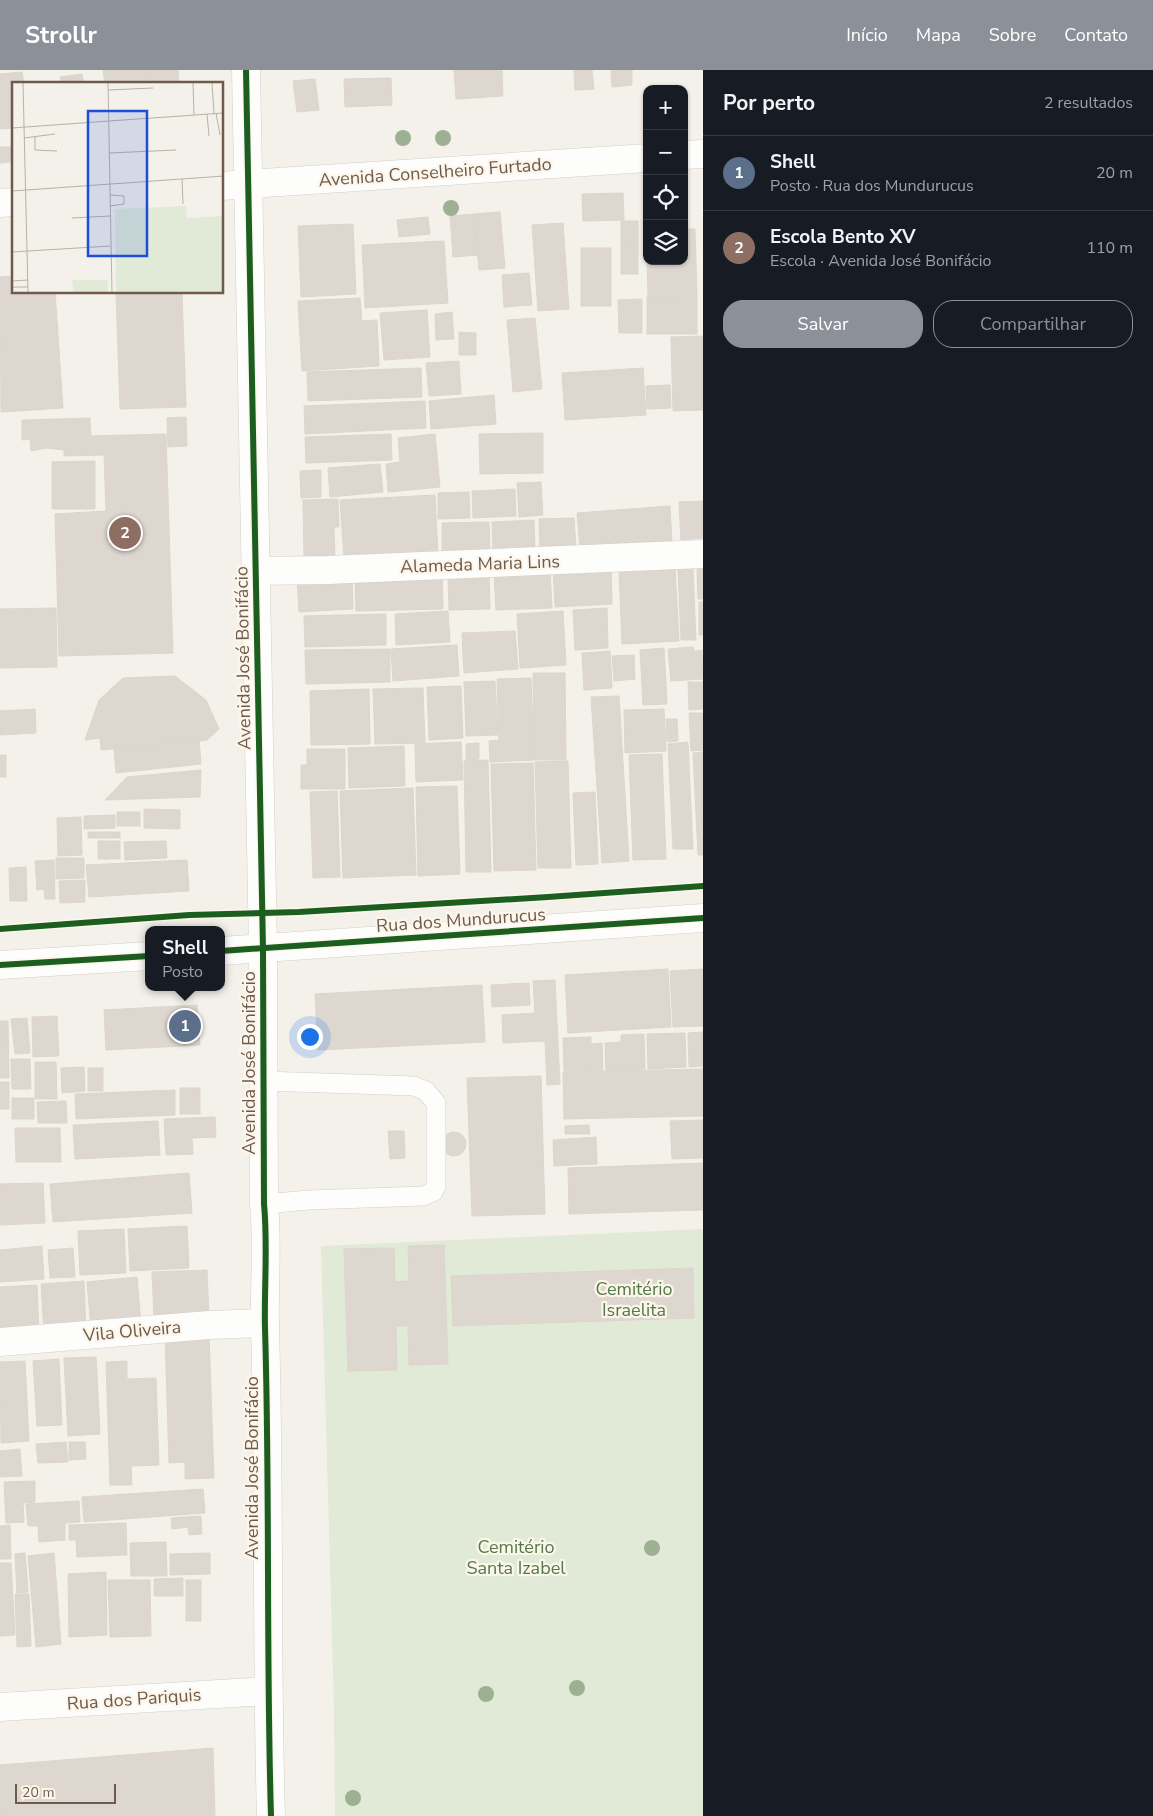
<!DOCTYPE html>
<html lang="pt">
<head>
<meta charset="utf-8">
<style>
	body { margin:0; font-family:"Nunito Sans",sans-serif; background:#242831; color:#f1f3f6 }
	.controls { position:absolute; right:15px; top:15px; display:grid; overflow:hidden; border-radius:10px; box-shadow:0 1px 4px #0004 }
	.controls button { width:45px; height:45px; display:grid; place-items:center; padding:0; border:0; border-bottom:1px solid #363941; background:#171b24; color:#f1f3f6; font:25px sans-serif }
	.scale { position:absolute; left:15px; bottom:12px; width:101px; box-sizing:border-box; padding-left:5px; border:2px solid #6f5b4d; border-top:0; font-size:14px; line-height:18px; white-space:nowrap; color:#6f5b4d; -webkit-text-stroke:4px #fdf6eb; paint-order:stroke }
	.you { position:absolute; left:309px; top:966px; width:18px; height:18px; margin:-12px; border:4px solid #fff; border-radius:50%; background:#1a73e8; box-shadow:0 0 0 8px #1a73e833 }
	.badge { display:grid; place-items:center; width:32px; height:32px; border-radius:50%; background:#8c9099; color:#fff; font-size:16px; font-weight:700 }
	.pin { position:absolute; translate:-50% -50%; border:2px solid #fff; box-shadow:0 1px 5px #0006 }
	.popup { position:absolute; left:145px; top:856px; width:80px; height:65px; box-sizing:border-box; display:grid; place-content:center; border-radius:10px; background:#171b24; filter:drop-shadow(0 1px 4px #0005); font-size:16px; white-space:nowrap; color:#9ea1a6 }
	.popup b { font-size:19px; color:#f1f3f6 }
	.popup::after { content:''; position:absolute; left:50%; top:100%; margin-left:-10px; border:10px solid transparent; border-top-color:#171b24 }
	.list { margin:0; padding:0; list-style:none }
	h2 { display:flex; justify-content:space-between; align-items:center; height:65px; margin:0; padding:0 20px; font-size:21px }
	h2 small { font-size:16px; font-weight:400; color:#9ea1a6 }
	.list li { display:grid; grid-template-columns:32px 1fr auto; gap:15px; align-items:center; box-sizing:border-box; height:75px; padding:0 20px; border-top:1px solid #363941 }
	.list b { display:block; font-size:19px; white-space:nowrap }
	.list p { margin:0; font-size:16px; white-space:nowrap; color:#9ea1a6 }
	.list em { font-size:16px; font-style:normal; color:#9ea1a6 }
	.actions { display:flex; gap:10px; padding:15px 20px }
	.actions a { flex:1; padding:11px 0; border:1px solid #8c9099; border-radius:20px; text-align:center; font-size:18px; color:#8c9099 }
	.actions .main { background:#8c9099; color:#fff }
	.icon { flex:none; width:28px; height:28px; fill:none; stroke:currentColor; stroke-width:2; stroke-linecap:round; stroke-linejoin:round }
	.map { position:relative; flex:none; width:703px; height:1746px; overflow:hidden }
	header { display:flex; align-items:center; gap:30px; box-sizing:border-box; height:70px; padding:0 25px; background:#8c9099; color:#fff }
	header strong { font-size:24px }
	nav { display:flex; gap:28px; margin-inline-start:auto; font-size:18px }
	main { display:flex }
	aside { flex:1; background:#171b24 }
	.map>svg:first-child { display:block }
	.green { fill:#e1ead6 }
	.building { fill:#ded7d0; stroke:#dcd5cd }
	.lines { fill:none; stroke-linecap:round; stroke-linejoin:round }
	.service-casing { stroke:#d3cec8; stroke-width:20 }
	.minor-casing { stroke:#d3cec8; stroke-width:29 }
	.tertiary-casing { stroke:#d3cec8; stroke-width:29 }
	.secondary-casing { stroke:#d4cec8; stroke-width:29 }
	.service { stroke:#fdfdfc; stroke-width:19 }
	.minor { stroke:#fdfdfc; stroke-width:28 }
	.tertiary { stroke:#fdfdfc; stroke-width:28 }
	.secondary { stroke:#fdfdfc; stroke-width:28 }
	.cycleway-casing { stroke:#fdf6eb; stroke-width:9 }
	.cycleway { stroke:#1b5e20; stroke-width:6 }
	.tree { fill:#9db092 }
	.labels { text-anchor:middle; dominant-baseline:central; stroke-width:4.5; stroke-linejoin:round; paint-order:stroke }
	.street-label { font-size:18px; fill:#6f5b4d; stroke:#fdf6eb }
	.park-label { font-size:18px; fill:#557a4a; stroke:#fdf6eb }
	.inset-road { fill:none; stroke:#bbb0a6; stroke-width:1 }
	.view { fill:#1d4ed8; fill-opacity:0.15; stroke:#1d4ed8; stroke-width:2.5 }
	.inset-edge { fill:none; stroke:#6f5b4d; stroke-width:2.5 }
</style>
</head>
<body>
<header>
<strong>Strollr</strong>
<nav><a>Início</a><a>Mapa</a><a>Sobre</a><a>Contato</a></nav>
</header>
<main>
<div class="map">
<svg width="703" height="1746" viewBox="0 0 703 1746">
	<rect width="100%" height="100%" fill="#f4f1ea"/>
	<polygon class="green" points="703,1159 703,1746 335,1746 334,1640 321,1176"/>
	<g class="building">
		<polygon points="103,0 144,0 146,14 105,14"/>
		<polygon points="144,0 178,0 179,14 146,14"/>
		<polygon points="454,0 502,0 503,26 456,29"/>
		<polygon points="574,0 592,0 594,19 575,20"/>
		<polygon points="611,0 632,0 632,15 612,17"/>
		<polygon points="22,2 24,14 14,14 14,58 0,59 0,4"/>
		<polygon points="82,4 84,14 61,14 60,7"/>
		<polygon points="391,8 392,35 345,37 344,9"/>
		<polygon points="315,9 319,40 297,42 293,11"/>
		<polygon points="0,77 11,77 11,92 0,93"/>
		<polygon points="623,123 624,150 583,151 582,124"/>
		<polygon points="500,142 505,198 479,200 474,144"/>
		<polygon points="474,144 478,185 453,187 450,146"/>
		<polygon points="428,147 430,164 399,167 397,150"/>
		<rect x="621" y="151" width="17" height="21"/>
		<polygon points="563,153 569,239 538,241 532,155"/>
		<polygon points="353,154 356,224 301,227 298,156"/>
		<polygon points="684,159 695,159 697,226 648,227 647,191 684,191"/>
		<polygon points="444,171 448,233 365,238 362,175"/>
		<rect x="621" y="172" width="17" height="32"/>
		<rect x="581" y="178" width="30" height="58"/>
		<polygon points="529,203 532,235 504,237 502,205"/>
		<polygon points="14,206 14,222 55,222 63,338 1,342 0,207"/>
		<polygon points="116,222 182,222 186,337 120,339"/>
		<rect x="647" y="227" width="50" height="37"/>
		<polygon points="360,228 362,251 377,250 379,296 302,301 298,231"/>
		<polygon points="642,229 642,263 619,263 618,230"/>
		<polygon points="427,240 430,287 384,290 380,243"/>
		<polygon points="452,242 454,269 436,270 435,244"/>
		<polygon points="535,248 542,319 513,322 507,250"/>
		<polygon points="459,262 476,263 476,285 459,285"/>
		<polygon points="703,266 703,340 673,341 671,267"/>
		<polygon points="459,291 461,324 429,326 426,293"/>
		<polygon points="421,298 422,327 308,331 307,302"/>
		<polygon points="643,298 646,345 565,350 562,303"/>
		<polygon points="670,315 671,338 647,339 646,316"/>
		<polygon points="494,325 496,354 431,359 429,331"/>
		<polygon points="425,331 426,358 305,364 304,336"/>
		<polygon points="186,347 187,376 168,377 167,348"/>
		<polygon points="90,348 91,366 166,364 173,583 59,586 55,444 106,441 104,385 64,386 64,380 46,378 31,381 30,369 22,370 22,350"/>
		<polygon points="543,363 543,403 480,404 479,364"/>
		<polygon points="391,364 392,390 306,393 305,367"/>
		<polygon points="435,364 440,417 388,422 386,394 400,392 398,368"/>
		<polygon points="95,391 95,439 52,439 52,392"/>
		<polygon points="380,394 383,422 330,427 328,398"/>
		<polygon points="321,400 321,427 301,428 300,401"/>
		<polygon points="541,412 543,445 519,447 517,413"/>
		<polygon points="515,419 516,446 473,448 472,421"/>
		<polygon points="469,422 470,448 438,449 438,423"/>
		<polygon points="435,425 438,484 344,488 340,430"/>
		<polygon points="338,429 339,457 334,457 335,487 304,489 303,430"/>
		<polygon points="703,431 703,468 681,470 679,432"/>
		<polygon points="670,436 672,472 580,478 577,443"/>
		<polygon points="574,448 576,479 540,481 539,449"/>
		<polygon points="534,450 535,480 493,482 492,452"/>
		<polygon points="489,452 490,482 442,484 442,453"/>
		<polygon points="611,494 612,534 555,537 553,496"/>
		<polygon points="703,497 703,529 698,529 697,498"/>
		<polygon points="675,498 679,571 622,574 619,500"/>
		<polygon points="678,499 693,499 696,570 681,570"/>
		<polygon points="550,502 552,538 496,540 494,504"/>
		<polygon points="489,503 490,539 449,540 448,505"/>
		<polygon points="442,504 443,539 356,541 355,507"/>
		<polygon points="352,507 353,539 299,542 297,509"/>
		<rect x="699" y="532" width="4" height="33"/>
		<polygon points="56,538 57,597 0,598 0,539"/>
		<polygon points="607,538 608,578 575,580 573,540"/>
		<polygon points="448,541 450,572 396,575 395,544"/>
		<polygon points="563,541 566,595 520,598 517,544"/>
		<polygon points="386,544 386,575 305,577 304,546"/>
		<polygon points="515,561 518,599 464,603 462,563"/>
		<polygon points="457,575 459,606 393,611 391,579"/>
		<polygon points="693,577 694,581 702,580 703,609 671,611 668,579"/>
		<polygon points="664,578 667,634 643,635 640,580"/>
		<polygon points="390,579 390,612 306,614 305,580"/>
		<polygon points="610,581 612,618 584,620 582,583"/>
		<polygon points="634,585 635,609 614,611 612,586"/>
		<polygon points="533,603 565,603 566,690 534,690"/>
		<polygon points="175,606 206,630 219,659 207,670 101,680 100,668 85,670 99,630 123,608"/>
		<polygon points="531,608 534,690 490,692 489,671 499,670 497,609"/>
		<polygon points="495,611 498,665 466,666 464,612"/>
		<polygon points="688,612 703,612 703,639 689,640"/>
		<polygon points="461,616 463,668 429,670 427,617"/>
		<polygon points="423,618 425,673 375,674 373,619"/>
		<polygon points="369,619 370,674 311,675 310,621"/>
		<polygon points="619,626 629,791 602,793 591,627"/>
		<polygon points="35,639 36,663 0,665 0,641"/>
		<polygon points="664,639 666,681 625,683 624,640"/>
		<polygon points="689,643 703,643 703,680 691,681"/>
		<polygon points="666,649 677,649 678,671 667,672"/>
		<polygon points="199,670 201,694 116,703 114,679"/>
		<polygon points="461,672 463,710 416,712 415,674"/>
		<polygon points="688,672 693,779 673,779 668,674"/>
		<polygon points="479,673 479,689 466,690 466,674"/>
		<polygon points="404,676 405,716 349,718 348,678"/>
		<polygon points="307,679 345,679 345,719 301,719 301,695 307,695"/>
		<polygon points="703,682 703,785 698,785 693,683"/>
		<polygon points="662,684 666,789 633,790 629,685"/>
		<rect x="0" y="685" width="6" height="22"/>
		<polygon points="488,690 491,802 466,802 464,691"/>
		<polygon points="568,691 571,798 538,798 535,692"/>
		<polygon points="533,693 536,800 494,801 491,694"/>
		<polygon points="201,700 200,727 105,730 127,707"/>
		<polygon points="457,716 460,804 418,806 416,717"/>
		<polygon points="413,718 416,805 343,808 340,721"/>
		<polygon points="337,721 340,807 313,808 310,722"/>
		<polygon points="595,722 598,794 576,795 573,723"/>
		<polygon points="144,739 180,740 180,759 144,758"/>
		<rect x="117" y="742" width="23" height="14"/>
		<polygon points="115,745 115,758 84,759 84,746"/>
		<polygon points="81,747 82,785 58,786 57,748"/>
		<rect x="88" y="762" width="32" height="6"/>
		<rect x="98" y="771" width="22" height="18"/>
		<polygon points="166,771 167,788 125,790 124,772"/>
		<polygon points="56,788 84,788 84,808 56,809"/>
		<polygon points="54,790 55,829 45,829 44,819 37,820 35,791"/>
		<polygon points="187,790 189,821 89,827 86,795"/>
		<polygon points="26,797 27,831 10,831 9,798"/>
		<polygon points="85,810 85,832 60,833 59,811"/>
		<polygon points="668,899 671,957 568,963 565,905"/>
		<polygon points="703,899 703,956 673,957 670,901"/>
		<polygon points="555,910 560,1014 547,1015 545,971 503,973 502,945 535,943 533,911"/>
		<polygon points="529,913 530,935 492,937 491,915"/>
		<polygon points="482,915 485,972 318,980 315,924"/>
		<polygon points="197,935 200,975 106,980 104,940"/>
		<polygon points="57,946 59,986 33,987 32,947"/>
		<polygon points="27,948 30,983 15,984 11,949"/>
		<polygon points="0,951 8,951 9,1008 0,1008"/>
		<polygon points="703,962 703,996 689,997 688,963"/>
		<polygon points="685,963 686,997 648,999 647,964"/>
		<polygon points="644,964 645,999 606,1001 605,973 621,972 621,965"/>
		<polygon points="591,967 591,974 602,973 603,1000 564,1001 563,968"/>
		<polygon points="11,989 30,989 31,1019 12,1019"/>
		<polygon points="35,992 56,992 57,1029 35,1029"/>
		<polygon points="84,997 85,1021 62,1023 61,998"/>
		<rect x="88" y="998" width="15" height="23"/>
		<polygon points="703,999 703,1046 564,1049 563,1002"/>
		<polygon points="541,1006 545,1144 472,1146 467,1008"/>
		<rect x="0" y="1012" width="9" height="27"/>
		<rect x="180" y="1018" width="20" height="26"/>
		<polygon points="175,1020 175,1045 76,1049 75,1024"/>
		<rect x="12" y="1028" width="22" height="21"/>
		<polygon points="66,1031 67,1053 38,1053 37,1032"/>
		<polygon points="215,1047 216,1067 192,1068 193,1084 166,1085 164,1049"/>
		<polygon points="703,1050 703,1088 672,1089 670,1051"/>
		<polygon points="158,1051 160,1085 75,1089 73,1055"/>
		<polygon points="589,1055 590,1064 565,1064 565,1056"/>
		<polygon points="15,1058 60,1058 61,1092 16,1092"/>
		<polygon points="388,1061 404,1061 405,1088 390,1089"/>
		<circle cx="454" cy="1074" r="12"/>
		<polygon points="596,1067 597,1094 554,1096 553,1070"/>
		<polygon points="703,1093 703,1140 569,1144 568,1098"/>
		<polygon points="189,1103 192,1143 53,1152 50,1114"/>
		<polygon points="43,1113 45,1153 0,1155 0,1114"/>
		<polygon points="187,1156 189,1198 130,1201 128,1159"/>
		<polygon points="124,1159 126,1203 80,1205 78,1161"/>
		<polygon points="444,1175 448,1294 409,1295 408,1256 396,1256 397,1300 348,1301 344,1179 394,1178 395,1212 409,1211 408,1176"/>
		<polygon points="42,1176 44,1209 0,1212 0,1180"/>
		<polygon points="73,1178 75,1207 50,1208 48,1180"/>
		<polygon points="693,1198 694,1248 453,1256 451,1206"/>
		<polygon points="207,1200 209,1247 154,1250 152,1202"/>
		<polygon points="137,1207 141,1254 91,1259 87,1212"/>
		<polygon points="84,1211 86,1261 44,1264 41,1214"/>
		<polygon points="37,1215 39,1264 0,1267 0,1217"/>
		<polygon points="209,1264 214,1408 185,1409 185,1392 169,1393 165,1265"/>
		<polygon points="96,1287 100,1364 68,1366 64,1288"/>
		<polygon points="59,1289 62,1355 37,1356 33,1291"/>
		<polygon points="25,1291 29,1371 1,1373 0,1292"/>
		<polygon points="127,1291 127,1309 156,1308 159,1395 131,1396 132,1415 110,1415 106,1292"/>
		<polygon points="66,1372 68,1392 38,1393 36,1374"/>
		<polygon points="69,1372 85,1372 86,1389 69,1390"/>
		<polygon points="20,1379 22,1406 0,1407 0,1381"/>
		<polygon points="35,1411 35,1432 23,1433 24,1452 6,1453 4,1412"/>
		<polygon points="203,1419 205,1443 84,1452 82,1427"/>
		<polygon points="79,1431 80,1452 65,1453 65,1470 39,1472 38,1456 28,1456 26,1434"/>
		<polygon points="201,1446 202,1464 189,1465 188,1457 172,1459 171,1448"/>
		<polygon points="126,1453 127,1485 77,1487 76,1470 69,1470 69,1455"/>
		<polygon points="10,1455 11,1489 0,1489 0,1456"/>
		<polygon points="166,1472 167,1506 131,1506 130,1473"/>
		<polygon points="25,1483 28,1522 17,1523 15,1484"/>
		<polygon points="54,1483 61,1574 36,1577 28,1486"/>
		<polygon points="210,1483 210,1504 170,1505 170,1484"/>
		<polygon points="0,1493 11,1493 15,1565 0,1566"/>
		<polygon points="106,1502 107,1565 69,1567 68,1504"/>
		<polygon points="183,1508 183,1526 154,1526 154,1509"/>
		<polygon points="108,1510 150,1510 151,1566 110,1567"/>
		<rect x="186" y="1510" width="15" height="41"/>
		<polygon points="15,1524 29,1524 31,1576 17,1577"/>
		<polygon points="213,1678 215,1746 0,1746 0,1695"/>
	</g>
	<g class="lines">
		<defs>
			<polyline id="service" points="264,1011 414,1016 426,1021 436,1033 436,1116 433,1122 423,1126 309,1130 264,1134"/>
			<g id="minor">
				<polyline points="256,501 328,500 703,484"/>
				<polyline points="0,1272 209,1255 265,1253"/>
			</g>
			<g id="tertiary">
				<polyline points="684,85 703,84"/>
				<polyline points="248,114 647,88"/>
				<polyline points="221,881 703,848"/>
				<polyline points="0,895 149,886"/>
				<polyline points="0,1637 267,1621"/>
			</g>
			<g id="secondary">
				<path d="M246,0l17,879 1,255c4,41 0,83 1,124 5,163 1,325 6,488"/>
				<polyline points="222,116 248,114"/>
				<polyline points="0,133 14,132"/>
			</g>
		</defs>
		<use href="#service" class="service-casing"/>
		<use href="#minor" class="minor-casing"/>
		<use href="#tertiary" class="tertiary-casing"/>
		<use href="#secondary" class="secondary-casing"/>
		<use href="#service" class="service"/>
		<use href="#minor" class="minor"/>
		<use href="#tertiary" class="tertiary"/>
		<use href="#secondary" class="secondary"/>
		<defs>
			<g id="cycleway">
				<path d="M246,0l17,879 1,255c4,41 0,83 1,124 5,163 1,325 6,488"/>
				<polyline points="0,859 189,845 299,842 548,827 703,816"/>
				<polyline points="221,881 703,848"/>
				<polyline points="0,895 149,886"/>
			</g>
		</defs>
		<use href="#cycleway" class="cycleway-casing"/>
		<use href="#cycleway" class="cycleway"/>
	</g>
	<g class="tree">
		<circle cx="403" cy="68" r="8"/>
		<circle cx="443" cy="68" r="8"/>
		<circle cx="451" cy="138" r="8"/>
		<circle cx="652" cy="1478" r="8"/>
		<circle cx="577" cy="1618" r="8"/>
		<circle cx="486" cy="1624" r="8"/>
		<circle cx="353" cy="1728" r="8"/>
	</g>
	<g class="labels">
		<g class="street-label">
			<text transform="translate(435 102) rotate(-4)">Avenida Conselheiro Furtado</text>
			<text transform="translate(480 494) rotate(-2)">Alameda Maria Lins</text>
			<text transform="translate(243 588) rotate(-91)">Avenida José Bonifácio</text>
			<text transform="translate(461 850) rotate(-4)">Rua dos Mundurucus</text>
			<text transform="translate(249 993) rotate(-90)">Avenida José Bonifácio</text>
			<text transform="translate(132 1261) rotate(-5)">Vila Oliveira</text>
			<text transform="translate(252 1398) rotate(-90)">Avenida José Bonifácio</text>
			<text transform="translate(134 1629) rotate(-4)">Rua dos Pariquis</text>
		</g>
		<g class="park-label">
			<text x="634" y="1219">Cemitério<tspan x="634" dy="21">Israelita</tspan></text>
			<text x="516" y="1477">Cemitério<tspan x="516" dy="21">Santa Izabel</tspan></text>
		</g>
	</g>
	<g transform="translate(12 12)">
		<rect width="211" height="211" fill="#f4f1ea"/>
		<path d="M174,124l1,12 36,-2v77h-107l-1,-84zM60,198h36v13h-34z" fill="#e1ead6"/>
		<path class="inset-road" d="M11,1l5,210M96,1l4,210M181,1l1,32M200,1l2,31M96,8l45,-2M204,31l4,22M195,32l2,22M97,39l115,-8M0,46l97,-7M23,54v14l22,1M12,56l31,-4M97,71l67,-3M170,97l1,25M0,109l212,-15M98,113l14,1v8l-14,2M60,136l38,-2M0,170l98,-6M0,199l16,-1M0,205h16"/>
		<path class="view" d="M76,29h59v145h-59z"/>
		<rect width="211" height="211" class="inset-edge"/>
	</g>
</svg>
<div class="controls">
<button>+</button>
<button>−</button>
<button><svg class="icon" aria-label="locate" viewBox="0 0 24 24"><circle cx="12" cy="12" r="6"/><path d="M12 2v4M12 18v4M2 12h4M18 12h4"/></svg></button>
<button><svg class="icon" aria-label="layers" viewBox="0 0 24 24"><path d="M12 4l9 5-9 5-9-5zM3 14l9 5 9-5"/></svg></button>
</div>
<div class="scale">20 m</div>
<div class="you"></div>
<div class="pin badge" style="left:185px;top:956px;background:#5c6f8a">1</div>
<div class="popup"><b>Shell</b>Posto</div>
<div class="pin badge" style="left:125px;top:463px;background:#8d6e63">2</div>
</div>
<aside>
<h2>Por perto<small>2 resultados</small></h2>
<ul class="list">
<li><span class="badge" style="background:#5c6f8a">1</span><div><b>Shell</b><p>Posto · Rua dos Mundurucus</p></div><em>20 m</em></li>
<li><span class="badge" style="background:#8d6e63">2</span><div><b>Escola Bento XV</b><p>Escola · Avenida José Bonifácio</p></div><em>110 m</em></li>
</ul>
<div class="actions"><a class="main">Salvar</a><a>Compartilhar</a></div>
</aside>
</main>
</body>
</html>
